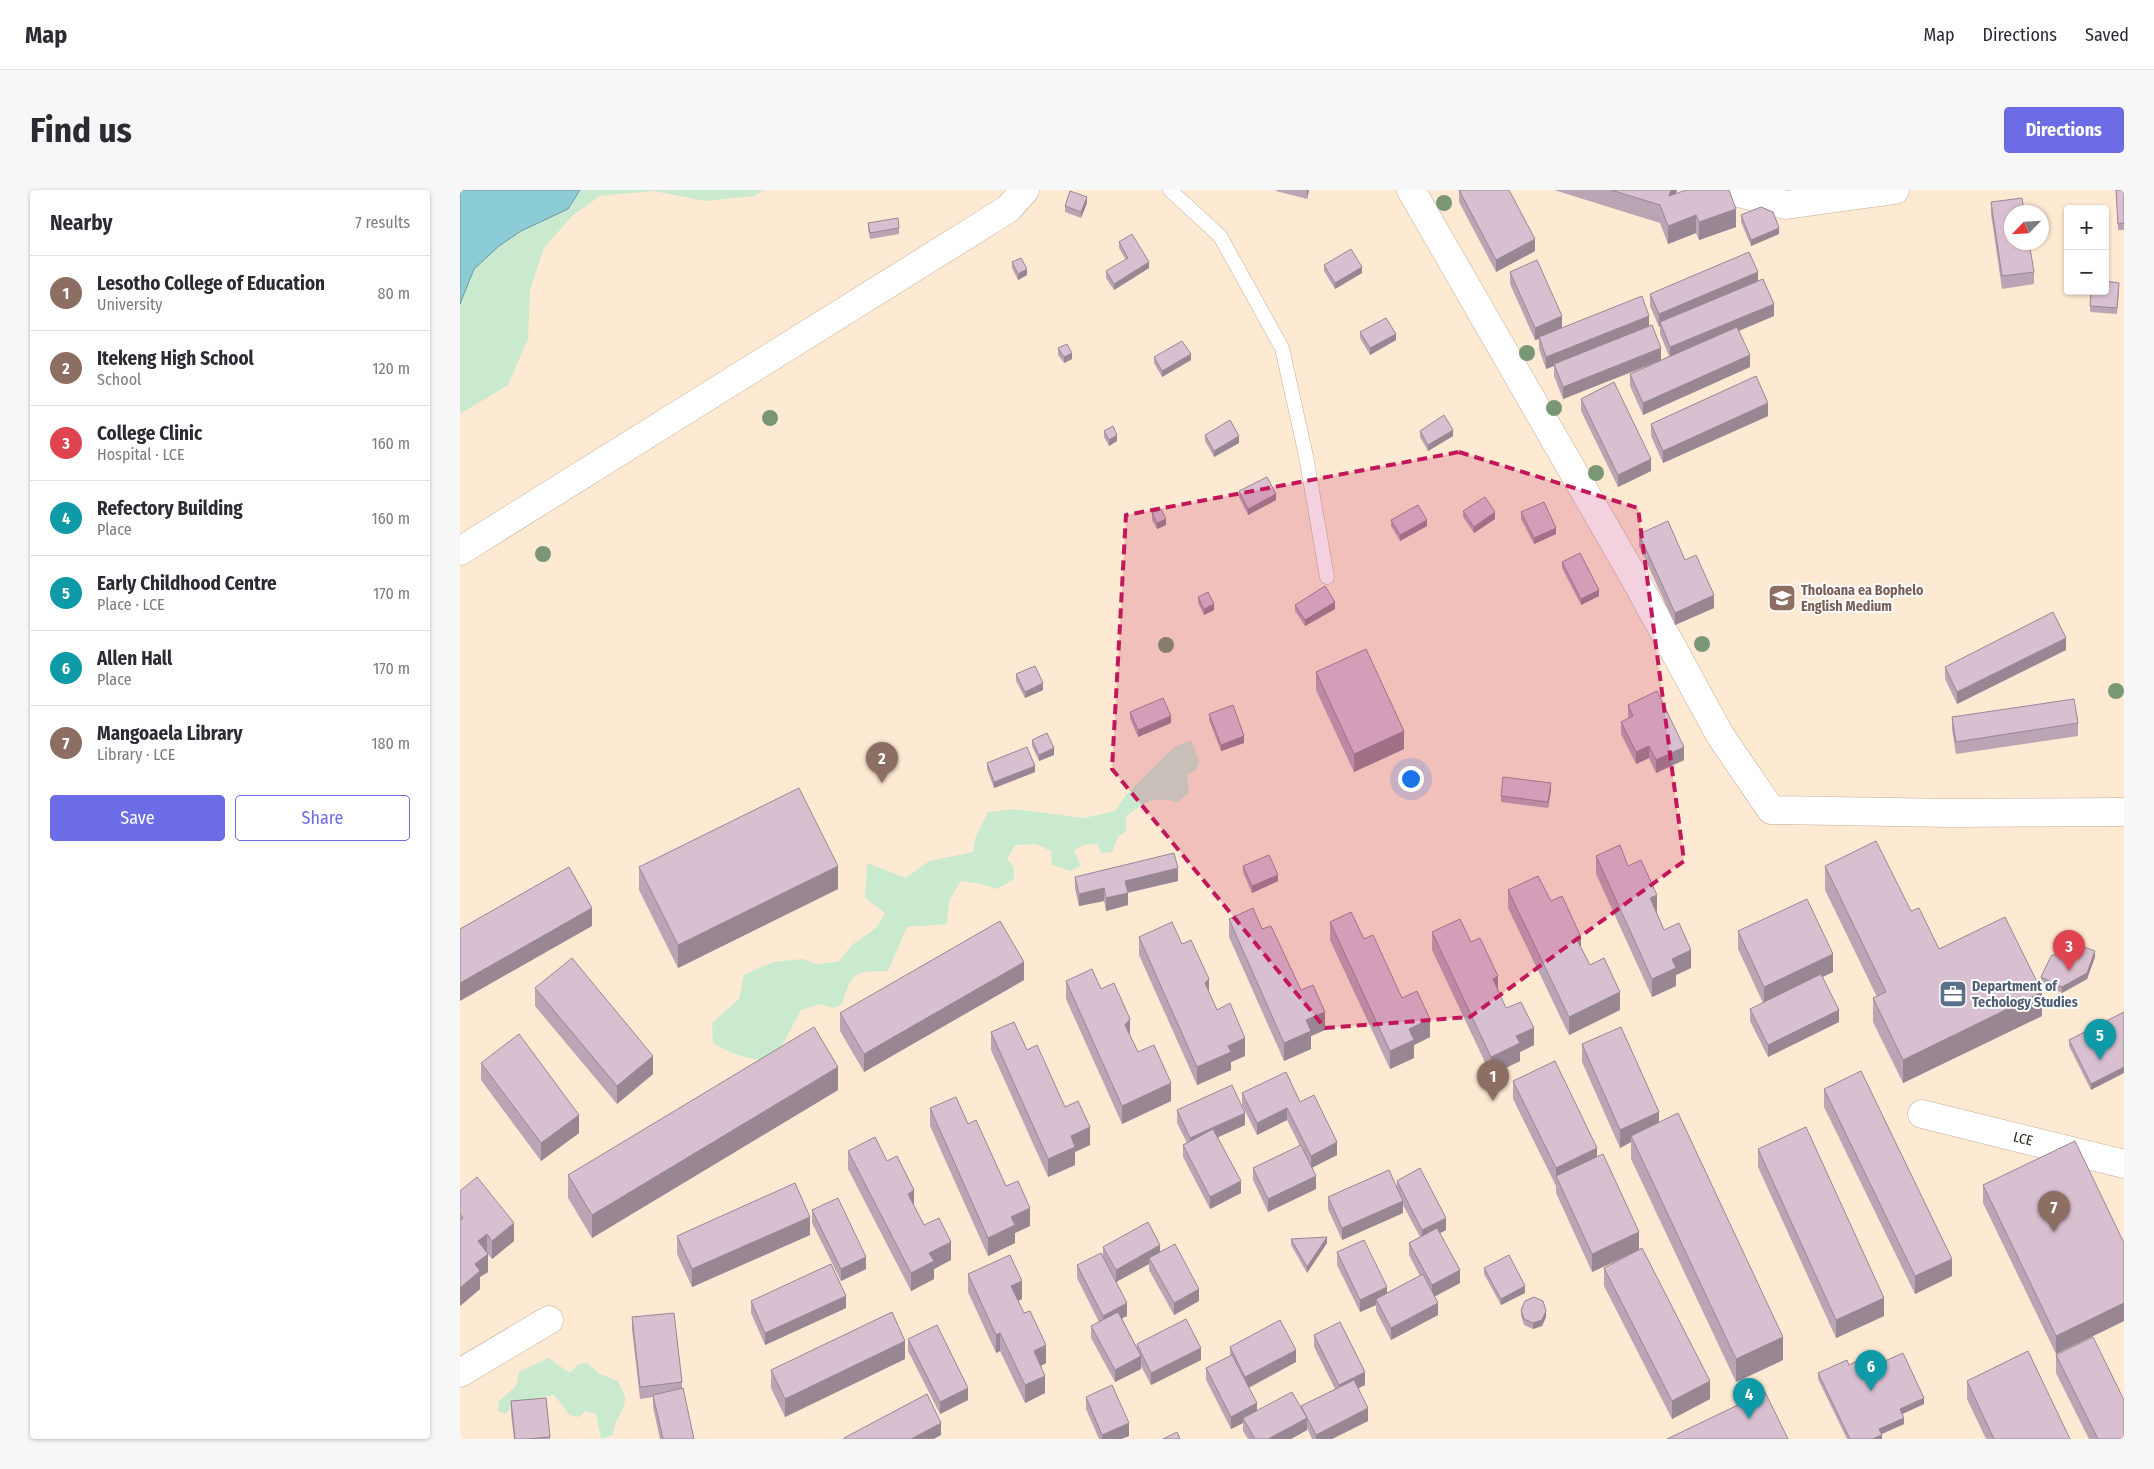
<!DOCTYPE html>
<html lang="en">
<head>
<meta charset="utf-8">
<style>
	body { margin:0; font-family:"Fira Sans Condensed",sans-serif; background:#f7f7f7; color:#2b2b33 }
	.controls { position:absolute; right:15px; top:15px; display:grid; overflow:hidden; border-radius:5px; box-shadow:0 1px 4px #0004 }
	.controls button { width:45px; height:45px; display:grid; place-items:center; padding:0; border:0; border-bottom:1px solid #e1e1e2; background:#fff; color:#2b2b33; font:25px sans-serif }
	.compass { position:absolute; left:1544px; top:15px; width:45px; height:45px; border-radius:50%; background:#fff; box-shadow:0 1px 4px #0004; rotate:245deg }
	.you { position:absolute; left:950px; top:588px; width:18px; height:18px; margin:-12px; border:4px solid #fff; border-radius:50%; background:#1a73e8; box-shadow:0 0 0 8px #1a73e833 }
	.badge { display:grid; place-items:center; width:32px; height:32px; border-radius:50%; background:#6c6ce6; color:#fff; font-size:16px; font-weight:700 }
	.pin { position:absolute; translate:-50% -41px; filter:drop-shadow(0 1px 2px #0008) }
	.pin::after { content:''; position:absolute; top:26px; width:18px; height:15px; background:inherit; clip-path:polygon(0 0,100% 0,50% 100%) }
	.list { margin:0; padding:0; list-style:none }
	h2 { display:flex; justify-content:space-between; align-items:center; height:65px; margin:0; padding:0 20px; font-size:21px }
	h2 small { font-size:16px; font-weight:400; color:#7c7c81 }
	.list li { display:grid; grid-template-columns:32px 1fr auto; gap:15px; align-items:center; box-sizing:border-box; height:75px; padding:0 20px; border-top:1px solid #e1e1e2 }
	.list b { display:block; font-size:19px; white-space:nowrap }
	.list p { margin:0; font-size:16px; white-space:nowrap; color:#7c7c81 }
	.list em { font-size:16px; font-style:normal; color:#7c7c81 }
	.actions { display:flex; gap:10px; padding:15px 20px }
	.actions a { flex:1; padding:11px 0; border:1px solid #6c6ce6; border-radius:5px; text-align:center; font-size:18px; color:#6c6ce6 }
	.actions .main { background:#6c6ce6; color:#fff }
	.map { position:relative; flex:none; width:1664px; height:1249px; overflow:hidden; border-radius:5px }
	header { display:flex; align-items:center; gap:30px; box-sizing:border-box; height:70px; padding:0 25px; background:#fff; border-bottom:1px solid #e1e1e2 }
	header strong { font-size:24px }
	nav { display:flex; gap:28px; margin-inline-start:auto; font-size:18px }
	.intro { display:flex; align-items:center; justify-content:space-between; box-sizing:border-box; height:120px; padding:0 30px }
	h1 { margin:0; font-size:35px }
	.button { padding:12px 22px; border-radius:5px; background:#6c6ce6; color:#fff; font-size:18px; font-weight:700 }
	main { display:flex; gap:30px; padding:0 30px }
	aside { flex:1; background:#fff; border-radius:5px; box-shadow:0 1px 4px #0004 }
	.map>svg:first-child { display:block }
	.green { fill:#caead0 }
	.water { fill:#8bccd7; stroke:#6c979c }
	.lines { fill:none; stroke-linecap:round; stroke-linejoin:round }
	.service-casing { stroke:#c2ae99; stroke-width:15 }
	.minor-casing { stroke:#c2ae99; stroke-width:29 }
	.tertiary-casing { stroke:#c2ae99; stroke-width:29 }
	.service { stroke:#fff; stroke-width:14 }
	.minor { stroke:#fff; stroke-width:28 }
	.tertiary { stroke:#fff; stroke-width:28 }
	.tree { fill:#799775 }
	.wall { fill:#bba5b4 }
	.shaded-wall { fill:#988692 }
	.building { fill:#d9c0d1; stroke:#988692 }
	.marked { fill:#c2185b; fill-opacity:0.2; stroke:#c2185b; stroke-width:4; stroke-dasharray:10 6; stroke-linejoin:round }
	.labels { text-anchor:middle; dominant-baseline:central; stroke-width:4; stroke-linejoin:round; paint-order:stroke }
	.education-label { font-size:14px; font-weight:bold; fill:#785e54; stroke:#fff; text-anchor:start }
	.service-label { font-size:14px; font-weight:bold; fill:#4e5e75; stroke:#fff; text-anchor:start }
	.street-label { font-size:14px; fill:#231c14; stroke:#fff }
</style>
</head>
<body>
<header>
<strong>Map</strong>
<nav><a>Map</a><a>Directions</a><a>Saved</a></nav>
</header>
<div class="intro"><h1>Find us</h1><a class="button">Directions</a></div>
<main>
<aside>
<h2>Nearby<small>7 results</small></h2>
<ul class="list">
<li><span class="badge" style="background:#8d6e63">1</span><div><b>Lesotho College of Education</b><p>University</p></div><em>80 m</em></li>
<li><span class="badge" style="background:#8d6e63">2</span><div><b>Itekeng High School</b><p>School</p></div><em>120 m</em></li>
<li><span class="badge" style="background:#e0444e">3</span><div><b>College Clinic</b><p>Hospital · LCE</p></div><em>160 m</em></li>
<li><span class="badge" style="background:#0f9aa8">4</span><div><b>Refectory Building</b><p>Place</p></div><em>160 m</em></li>
<li><span class="badge" style="background:#0f9aa8">5</span><div><b>Early Childhood Centre</b><p>Place · LCE</p></div><em>170 m</em></li>
<li><span class="badge" style="background:#0f9aa8">6</span><div><b>Allen Hall</b><p>Place</p></div><em>170 m</em></li>
<li><span class="badge" style="background:#8d6e63">7</span><div><b>Mangoaela Library</b><p>Library · LCE</p></div><em>180 m</em></li>
</ul>
<div class="actions"><a class="main">Save</a><a>Share</a></div>
</aside>
<div class="map">
<svg width="1664" height="1249" viewBox="0 0 1664 1249">
	<rect width="100%" height="100%" fill="#feead3"/>
	<g class="green">
		<polygon points="120,0 303,0 295,6 245,11 194,1 140,6 112,26 84,58 70,100 68,149 48,195 0,224 0,114 14,79 39,56 61,41 108,19"/>
		<path d="M731,550l8,21 -3,9 -9,5 2,17 -11,10c-25,-6 -33,-1 -52,15l1,13 -9,7 -6,15 -11,1 -4,-9 -14,1 -9,6 7,15 -10,5 -19,-6 -1,-14 -15,-7 -21,1 -8,14 7,8v12l-17,10 -16,-5 -20,-3 -12,20 -2,23 -40,3 -19,44c-34,0 -36,1 -46,33l-9,4 -12,-4 -20,6 -26,49c-24,3 -41,-4 -62,-16l-1,-20 27,-24 5,-24 29,-13 29,-3 15,5 21,-2 14,-17 24,-17 9,-15 -20,-15 2,-35 39,15 23,-17 44,-9 2,-13 13,-27 27,-3 69,9 31,-7 11,-16 47,-47z"/>
		<path d="M88,1168l22,15 8,-9 9,-1 13,11 18,7c2,6 8,14 7,19 -1,14 -12,21 -12,35l-12,4 -5,-25 -11,-3 -6,6 -9,-2 -16,-20 -38,8 -11,11 -7,-3 1,-10 17,-15 3,-14z"/>
	</g>
	<polygon class="water" points="0,0 120,0 108,19 61,41 39,56 14,79 0,114"/>
	<g class="lines">
		<defs>
			<polyline id="service" points="710,0 760,46 822,158 846,266 867,387"/>
			<g id="minor">
				<polyline points="951,0 1175,389 1260,545 1311,620 1489,623 1664,622"/>
				<polyline points="1267,0 1326,15 1435,0"/>
				<polyline points="1462,924 1664,974"/>
				<polyline points="0,1183 89,1130"/>
			</g>
			<polyline id="tertiary" points="0,361 548,19 565,0"/>
		</defs>
		<use href="#service" class="service-casing"/>
		<use href="#minor" class="minor-casing"/>
		<use href="#tertiary" class="tertiary-casing"/>
		<use href="#service" class="service"/>
		<use href="#minor" class="minor"/>
		<use href="#tertiary" class="tertiary"/>
	</g>
	<g class="tree">
		<circle cx="984" cy="13" r="8"/>
		<circle cx="1067" cy="163" r="8"/>
		<circle cx="1094" cy="218" r="8"/>
		<circle cx="310" cy="228" r="8"/>
		<circle cx="1136" cy="283" r="8"/>
		<circle cx="83" cy="364" r="8"/>
		<circle cx="1242" cy="454" r="8"/>
		<circle cx="706" cy="455" r="8"/>
		<circle cx="1656" cy="501" r="8"/>
	</g>
	<g class="wall">
		<polygon points="816,0 849,0 847,9 816,1"/>
		<polygon points="999,0 1075,61 1036,82 999,12"/>
		<polygon points="1094,0 1217,0 1216,4 1276,37 1239,50 1236,43 1208,54 1200,33"/>
		<polygon points="1656,0 1664,0 1664,40 1658,40"/>
		<polygon points="1531,12 1574,82 1574,94 1542,99 1531,24"/>
		<polygon points="627,13 621,28 605,22 605,16"/>
		<polygon points="1281,25 1319,44 1291,56 1281,32"/>
		<polygon points="408,33 439,38 439,44 410,49 408,39"/>
		<polygon points="659,52 689,78 654,100 646,88 646,81 666,70 659,58"/>
		<polygon points="552,72 567,85 558,90 552,78"/>
		<polygon points="864,75 902,83 875,99 864,81"/>
		<polygon points="1050,82 1102,138 1189,136 1201,170 1209,166 1200,144 1200,136 1199,137 1190,116 1190,104 1298,91 1314,126 1279,141 1290,177 1183,225 1170,196 1170,184 1200,171 1103,209 1094,186 1094,176 1086,179 1079,159 1079,149 1075,150 1050,94"/>
		<polygon points="1659,99 1657,124 1630,122 1630,116"/>
		<polygon points="900,142 936,150 910,165 900,148"/>
		<polygon points="598,158 612,169 604,173 598,165"/>
		<polygon points="694,167 731,170 702,187 694,173"/>
		<polygon points="1121,209 1191,281 1158,297 1121,221"/>
		<polygon points="1308,226 1203,273 1191,246 1191,234"/>
		<polygon points="644,241 657,251 649,256 644,247"/>
		<polygon points="960,241 993,246 968,261 960,247"/>
		<polygon points="745,245 779,253 754,267 745,251"/>
		<polygon points="779,301 816,310 788,325 779,307"/>
		<polygon points="1003,321 1035,329 1014,343 1003,327"/>
		<polygon points="1061,322 1096,344 1074,354 1061,329"/>
		<polygon points="692,323 706,335 697,339 692,330"/>
		<polygon points="931,330 967,336 940,351 931,336"/>
		<polygon points="1179,344 1225,370 1254,418 1215,435 1179,356"/>
		<polygon points="1102,372 1139,406 1121,415 1102,378"/>
		<polygon points="738,407 754,420 744,425 738,413"/>
		<polygon points="835,415 875,419 845,436 835,421"/>
		<polygon points="1606,460 1497,514 1485,489 1485,477"/>
		<polygon points="856,482 944,559 894,582 856,500"/>
		<polygon points="556,484 583,500 565,508 556,491"/>
		<polygon points="1168,515 1224,570 1196,583 1189,568 1176,574 1161,544 1161,532 1168,529"/>
		<polygon points="670,522 711,533 678,547 670,528"/>
		<polygon points="749,524 784,553 761,561 749,530"/>
		<polygon points="1492,527 1618,533 1618,546 1496,564 1492,540"/>
		<polygon points="572,550 594,565 579,571 572,556"/>
		<polygon points="527,573 575,582 534,598 527,579"/>
		<polygon points="1091,600 1088,618 1041,612 1041,606"/>
		<polygon points="1136,666 1168,676 1197,723 1204,740 1231,778 1216,785 1216,796 1192,807 1136,684"/>
		<polygon points="783,676 818,691 792,703 783,682"/>
		<polygon points="1365,676 1451,721 1479,759 1582,826 1443,893 1413,832 1413,808 1417,807 1365,700"/>
		<polygon points="179,677 378,699 218,778 179,700"/>
		<polygon points="615,687 718,691 668,703 668,715 646,721 644,711 619,716 615,699"/>
		<polygon points="1048,700 1091,711 1121,758 1130,775 1160,820 1109,845 1048,718"/>
		<polygon points="769,729 802,739 865,840 851,846 851,859 824,871 769,747"/>
		<polygon points="870,732 904,749 942,808 970,847 954,855 954,868 930,879 870,750"/>
		<polygon points="1278,741 1373,782 1362,787 1379,832 1308,867 1290,831 1290,819 1303,813 1278,759"/>
		<polygon points="972,742 1011,752 1046,818 1074,855 1060,862 1060,871 1031,885 972,760"/>
		<polygon points="679,747 722,754 749,803 757,820 785,866 771,872 771,880 737,895 679,765"/>
		<polygon points="1635,767 1627,789 1602,803 1581,794 1581,787"/>
		<polygon points="564,790 404,882 380,841 380,823"/>
		<polygon points="606,791 641,799 670,846 678,862 711,911 662,934 606,809"/>
		<polygon points="75,798 193,884 157,914 75,816"/>
		<polygon points="1664,822 1631,900 1609,856 1609,850"/>
		<polygon points="531,842 567,860 630,955 615,962 615,975 588,987 531,860"/>
		<polygon points="1122,854 1199,932 1323,1170 1276,1192 1171,969 1171,952 1160,958 1122,872"/>
		<polygon points="21,873 119,943 81,971 21,890"/>
		<polygon points="1053,891 1137,966 1179,1060 1250,1209 1212,1229 1144,1096 1144,1078 1173,1063 1132,1082 1096,1003 1096,996 1053,909"/>
		<polygon points="1364,899 1492,1086 1455,1104 1364,917"/>
		<polygon points="378,900 132,1048 108,1008 108,985"/>
		<polygon points="782,903 840,912 877,965 852,978 856,999 808,1022 793,990 793,978 840,956 827,930 797,945 782,915"/>
		<polygon points="470,918 508,934 570,1036 555,1043 555,1053 528,1066 470,936"/>
		<polygon points="717,920 785,935 758,947 781,1003 750,1019 723,967 723,955 727,953 717,933"/>
		<polygon points="1298,959 1424,1126 1376,1148 1298,977"/>
		<polygon points="388,961 427,971 454,1016 464,1035 491,1070 474,1079 474,1089 451,1101 388,979"/>
		<polygon points="937,991 986,1040 980,1043 1000,1093 975,1106 978,1125 931,1150 916,1121 916,1115 900,1122 877,1075 877,1062 927,1103 960,1086 949,1065 949,1053 960,1047 943,1015 943,1023 882,1050 868,1019 868,1007 937,998"/>
		<polygon points="1523,995 1664,1053 1664,1131 1596,1164 1523,1013"/>
		<polygon points="0,1001 54,1051 32,1069 28,1064 28,1082 20,1087 20,1099 0,1116"/>
		<polygon points="352,1020 406,1079 381,1091 352,1033"/>
		<polygon points="350,1045 232,1097 217,1064 217,1046"/>
		<polygon points="831,1049 867,1053 847,1083 831,1055"/>
		<polygon points="643,1057 700,1061 739,1111 714,1125 689,1080 689,1074 656,1092 667,1126 662,1128 677,1158 677,1154 741,1170 691,1195 681,1176 681,1179 655,1192 631,1148 631,1136 639,1132 617,1088 617,1075 643,1066"/>
		<polygon points="1024,1078 1065,1103 1041,1115 1024,1084"/>
		<polygon points="508,1084 562,1109 558,1111 586,1173 581,1176 585,1203 565,1213 540,1161 536,1163 508,1102"/>
		<polygon points="291,1111 386,1118 305,1155 291,1123"/>
		<polygon points="1061,1120 1086,1127 1082,1136 1073,1139 1064,1135 1061,1126"/>
		<polygon points="172,1127 222,1192 222,1198 234,1249 200,1249 193,1217 193,1207 180,1209 172,1139"/>
		<polygon points="854,1145 905,1195 898,1198 908,1231 872,1249 852,1249 847,1238 847,1240 831,1249 788,1249 783,1241 783,1233 771,1239 746,1190 746,1178 770,1166 770,1157 836,1172 789,1198 797,1221 841,1219 841,1216 875,1199 854,1157"/>
		<polygon points="448,1149 508,1210 480,1224 448,1161"/>
		<polygon points="1596,1165 1664,1249 1629,1249 1596,1183"/>
		<polygon points="445,1169 325,1227 311,1198 311,1180"/>
		<polygon points="1418,1174 1464,1214 1442,1224 1444,1234 1422,1244 1422,1249 1387,1249 1358,1189 1358,1183 1389,1175"/>
		<polygon points="1507,1191 1610,1249 1526,1249 1507,1209"/>
		<polygon points="626,1207 669,1246 661,1249 639,1249 626,1219"/>
		<polygon points="86,1208 90,1249 54,1249 51,1223 51,1211"/>
	</g>
	<g class="shaded-wall">
		<polygon points="847,0 849,0 847,9"/>
		<polygon points="1211,0 1217,0 1209,24 1209,6"/>
		<polygon points="627,7 627,13 621,28 621,22"/>
		<polygon points="1276,19 1276,37 1239,50 1239,32"/>
		<polygon points="1236,25 1236,43 1208,54 1208,36"/>
		<polygon points="1319,38 1319,44 1291,56 1291,50"/>
		<polygon points="1075,49 1075,61 1036,82 1036,70"/>
		<polygon points="689,72 689,78 654,100 654,94"/>
		<polygon points="902,77 902,83 875,99 875,93"/>
		<polygon points="567,79 567,85 558,90 558,84"/>
		<polygon points="1298,82 1298,94 1200,132 1200,136 1199,137 1199,124"/>
		<polygon points="1314,114 1314,126 1210,169 1210,157"/>
		<polygon points="1102,126 1102,138 1079,147 1079,149 1075,150 1075,138"/>
		<polygon points="1189,126 1189,138 1094,174 1094,176 1086,179 1086,167"/>
		<polygon points="936,144 936,150 910,165 910,158"/>
		<polygon points="1201,158 1201,170 1103,209 1103,197"/>
		<polygon points="612,163 612,169 604,173 604,167"/>
		<polygon points="731,164 731,170 702,187 702,181"/>
		<polygon points="1290,165 1290,177 1183,225 1183,213"/>
		<polygon points="1308,213 1308,226 1203,273 1203,261"/>
		<polygon points="993,240 993,246 968,261 968,255"/>
		<polygon points="657,245 657,251 649,256 649,250"/>
		<polygon points="779,246 779,253 754,267 754,261"/>
		<polygon points="1191,269 1191,281 1158,297 1158,285"/>
		<polygon points="816,304 816,310 788,325 788,319"/>
		<polygon points="1035,322 1035,329 1014,343 1014,337"/>
		<polygon points="706,329 706,335 697,339 697,333"/>
		<polygon points="967,330 967,336 940,351 940,345"/>
		<polygon points="1096,338 1096,344 1074,354 1074,348"/>
		<polygon points="1139,400 1139,406 1121,415 1121,409"/>
		<polygon points="1254,405 1254,418 1215,435 1215,423"/>
		<polygon points="875,412 875,419 845,436 845,430"/>
		<polygon points="754,414 754,420 744,425 744,419"/>
		<polygon points="1606,448 1606,460 1497,514 1497,502"/>
		<polygon points="583,493 583,500 565,508 565,502"/>
		<polygon points="711,526 711,533 678,547 678,540"/>
		<polygon points="944,541 944,559 894,582 894,564"/>
		<polygon points="784,546 784,553 761,561 761,555"/>
		<polygon points="1189,556 1189,568 1176,574 1176,562"/>
		<polygon points="1224,557 1224,570 1196,583 1196,570"/>
		<polygon points="594,558 594,565 579,571 579,565"/>
		<polygon points="575,576 575,582 534,598 534,592"/>
		<polygon points="1091,593 1091,600 1088,618 1088,612"/>
		<polygon points="378,676 378,699 218,778 218,755"/>
		<polygon points="718,678 718,691 665,703 665,691"/>
		<polygon points="818,685 818,691 792,703 792,696"/>
		<polygon points="644,698 644,711 619,716 619,704"/>
		<polygon points="668,703 668,715 646,721 646,708"/>
		<polygon points="1197,705 1197,723 1190,708"/>
		<polygon points="132,718 132,736 0,811 0,793"/>
		<polygon points="1121,747 1121,765 1117,750"/>
		<polygon points="1231,760 1231,778 1216,785 1216,796 1192,807 1192,789 1212,769"/>
		<polygon points="1635,761 1635,767 1627,789 1602,803 1602,797"/>
		<polygon points="1373,764 1373,782 1304,815 1304,797"/>
		<polygon points="564,772 564,790 404,882 404,864"/>
		<polygon points="1038,786 1038,804 1033,789"/>
		<polygon points="749,789 749,807 745,793"/>
		<polygon points="1160,802 1160,820 1109,845 1109,827"/>
		<polygon points="1582,802 1582,826 1443,893 1443,870"/>
		<polygon points="1379,820 1379,832 1308,867 1308,855"/>
		<polygon points="865,822 865,840 851,846 851,859 824,871 824,853 846,830"/>
		<polygon points="670,829 670,847 665,835"/>
		<polygon points="970,829 970,847 954,855 954,868 930,879 930,861 949,839"/>
		<polygon points="1074,838 1074,855 1060,862 1060,871 1031,885 1031,867 1056,846"/>
		<polygon points="785,848 785,866 771,872 771,880 737,895 737,877 768,856"/>
		<polygon points="193,866 193,884 157,914 157,896"/>
		<polygon points="378,877 378,900 132,1048 132,1025"/>
		<polygon points="1664,877 1664,883 1631,900 1631,894"/>
		<polygon points="711,893 711,911 662,934 662,916"/>
		<polygon points="827,918 827,930 797,945 797,933"/>
		<polygon points="1199,922 1199,940 1171,946 1171,952 1160,958 1160,940"/>
		<polygon points="785,923 785,935 730,960 730,948"/>
		<polygon points="119,925 119,943 81,971 81,953"/>
		<polygon points="630,937 630,955 615,962 615,975 588,987 588,969 611,946"/>
		<polygon points="877,952 877,965 851,978 851,966"/>
		<polygon points="1137,958 1137,976 1096,986 1096,996 1096,978"/>
		<polygon points="856,986 856,999 808,1022 808,1009"/>
		<polygon points="781,991 781,1003 750,1019 750,1007"/>
		<polygon points="454,1000 454,1018 448,1004"/>
		<polygon points="943,1011 943,1023 882,1050 882,1038"/>
		<polygon points="570,1018 570,1036 555,1043 555,1053 528,1066 528,1048 551,1027"/>
		<polygon points="350,1027 350,1045 232,1097 232,1079"/>
		<polygon points="986,1028 986,1040 962,1052 962,1040"/>
		<polygon points="54,1033 54,1051 32,1069 32,1051"/>
		<polygon points="1179,1042 1179,1060 1132,1082 1132,1064"/>
		<polygon points="27,1044 27,1062 18,1051"/>
		<polygon points="867,1047 867,1053 847,1083 847,1077"/>
		<polygon points="491,1052 491,1070 474,1079 474,1089 451,1101 451,1083 469,1063"/>
		<polygon points="700,1055 700,1067 689,1068 689,1074 656,1092 656,1080"/>
		<polygon points="28,1064 28,1082 20,1087 20,1099 0,1116 0,1098 15,1074"/>
		<polygon points="406,1067 406,1079 381,1091 381,1079"/>
		<polygon points="1492,1069 1492,1086 1455,1104 1455,1086"/>
		<polygon points="1000,1080 1000,1093 972,1108 972,1095"/>
		<polygon points="562,1091 562,1109 551,1114 551,1096"/>
		<polygon points="1065,1096 1065,1103 1041,1115 1041,1109"/>
		<polygon points="927,1097 927,1109 916,1109 916,1115 900,1122 900,1110"/>
		<polygon points="739,1099 739,1111 714,1125 714,1113"/>
		<polygon points="386,1106 386,1118 305,1155 305,1143"/>
		<polygon points="1424,1108 1424,1126 1376,1148 1376,1130"/>
		<polygon points="667,1113 667,1126 643,1138 643,1126"/>
		<polygon points="978,1113 978,1125 931,1150 931,1138"/>
		<polygon points="1664,1113 1664,1131 1596,1164 1596,1146"/>
		<polygon points="1086,1121 1086,1127 1082,1136 1073,1139 1073,1133"/>
		<polygon points="540,1143 540,1161 536,1163 536,1145"/>
		<polygon points="1323,1147 1323,1170 1276,1192 1276,1169"/>
		<polygon points="445,1151 445,1169 325,1227 325,1209"/>
		<polygon points="586,1155 586,1173 574,1179 574,1161"/>
		<polygon points="741,1158 741,1170 691,1195 691,1183"/>
		<polygon points="836,1160 836,1172 785,1199 785,1187"/>
		<polygon points="681,1166 681,1179 655,1192 655,1180"/>
		<polygon points="905,1182 905,1195 879,1208 879,1195"/>
		<polygon points="585,1186 585,1203 565,1213 565,1195"/>
		<polygon points="1250,1191 1250,1209 1212,1229 1212,1211"/>
		<polygon points="508,1198 508,1210 480,1224 480,1212"/>
		<polygon points="1464,1208 1464,1214 1440,1225 1440,1219"/>
		<polygon points="797,1213 797,1226 783,1228 783,1233 771,1239 771,1227"/>
		<polygon points="908,1218 908,1231 872,1249 856,1249 856,1245"/>
		<polygon points="847,1228 847,1240 831,1249 808,1249"/>
		<polygon points="1444,1228 1444,1234 1419,1245 1419,1239"/>
		<polygon points="481,1233 481,1245 474,1249 451,1249"/>
		<polygon points="669,1233 669,1246 661,1249 642,1249 642,1245"/>
		<polygon points="1422,1245 1422,1249 1412,1249"/>
	</g>
	<g class="building">
		<polygon points="999,0 1049,0 1075,49 1036,70"/>
		<polygon points="1151,0 1211,0 1209,6 1226,0 1269,0 1276,19 1239,32 1236,25 1208,36 1200,15"/>
		<polygon points="1656,0 1664,0 1664,33 1658,34"/>
		<polygon points="610,1 627,7 621,22 605,16"/>
		<polygon points="1562,8 1564,22 1552,22 1552,52 1569,52 1574,82 1542,86 1531,12"/>
		<polygon points="1301,17 1313,22 1319,38 1291,50 1281,25"/>
		<polygon points="438,28 439,38 410,43 408,33"/>
		<polygon points="672,44 689,72 654,94 646,81 668,68 659,52"/>
		<polygon points="891,59 902,77 875,93 864,75"/>
		<polygon points="1289,62 1298,82 1199,124 1190,104"/>
		<polygon points="561,68 567,79 558,84 552,72"/>
		<polygon points="1077,70 1102,126 1075,138 1050,82"/>
		<polygon points="1303,89 1314,114 1210,157 1200,132"/>
		<polygon points="1645,91 1659,93 1657,118 1630,116 1631,101 1645,101"/>
		<polygon points="1182,106 1189,126 1086,167 1079,147"/>
		<polygon points="926,128 936,144 910,158 900,142"/>
		<polygon points="1192,135 1201,158 1103,197 1094,174"/>
		<polygon points="1277,137 1290,165 1183,213 1170,184"/>
		<polygon points="722,151 731,164 702,181 694,167"/>
		<polygon points="607,154 612,163 604,167 598,158"/>
		<polygon points="1296,186 1308,213 1203,261 1191,234"/>
		<polygon points="1154,192 1191,269 1158,285 1121,209"/>
		<polygon points="984,225 993,240 968,255 960,241"/>
		<polygon points="770,230 779,246 754,261 745,245"/>
		<polygon points="653,236 657,245 649,250 644,241"/>
		<polygon points="807,287 816,304 788,319 779,301"/>
		<polygon points="1025,307 1035,322 1014,337 1003,321"/>
		<polygon points="1084,312 1096,338 1074,348 1061,322"/>
		<polygon points="958,315 967,330 940,345 931,330"/>
		<polygon points="701,319 706,329 697,333 692,323"/>
		<polygon points="1208,331 1225,370 1236,365 1254,405 1215,423 1179,344"/>
		<polygon points="1120,363 1139,400 1121,409 1102,372"/>
		<polygon points="865,396 875,412 845,430 835,415"/>
		<polygon points="748,402 754,414 744,419 738,407"/>
		<polygon points="1593,422 1606,448 1497,502 1485,477"/>
		<polygon points="906,459 944,541 894,564 856,482"/>
		<polygon points="575,476 583,493 565,502 556,484"/>
		<polygon points="1197,501 1224,557 1196,570 1189,556 1176,562 1161,532 1173,526 1168,515"/>
		<polygon points="703,508 711,526 678,540 670,522"/>
		<polygon points="1614,509 1618,533 1496,552 1492,527"/>
		<polygon points="773,515 784,546 761,555 749,524"/>
		<polygon points="587,543 594,558 579,565 572,550"/>
		<polygon points="567,557 575,576 534,592 527,573"/>
		<polygon points="1043,587 1091,593 1088,612 1041,606"/>
		<polygon points="339,598 378,676 218,755 179,677"/>
		<polygon points="1416,651 1451,721 1459,718 1479,759 1545,727 1582,802 1443,870 1413,808 1426,802 1365,676"/>
		<polygon points="1160,655 1168,676 1181,670 1197,705 1190,708 1204,740 1219,733 1231,760 1212,769 1216,778 1192,789 1136,666"/>
		<polygon points="714,663 718,678 665,691 668,703 646,708 644,698 619,704 615,687"/>
		<polygon points="809,665 818,685 792,696 783,676"/>
		<polygon points="109,677 132,718 0,793 0,739"/>
		<polygon points="1078,686 1091,711 1102,706 1121,747 1117,750 1130,775 1144,768 1160,802 1109,827 1048,700"/>
		<polygon points="1347,709 1373,764 1304,797 1278,741"/>
		<polygon points="793,718 802,739 811,736 841,800 853,795 865,822 846,830 851,841 824,853 769,729"/>
		<polygon points="891,722 904,749 913,745 942,808 957,801 970,829 949,839 954,850 930,861 870,732"/>
		<polygon points="1000,729 1011,752 1020,748 1038,786 1033,789 1046,818 1061,812 1074,838 1056,846 1060,853 1031,867 972,742"/>
		<polygon points="540,731 564,772 404,864 380,823"/>
		<polygon points="712,732 722,754 731,750 749,789 745,793 757,820 770,813 785,848 768,856 771,862 737,877 679,747"/>
		<polygon points="1616,754 1635,761 1627,783 1602,797 1581,787 1591,766"/>
		<polygon points="112,768 193,866 157,896 75,798"/>
		<polygon points="632,779 641,799 654,793 670,829 665,835 678,862 694,855 711,893 662,916 606,791"/>
		<polygon points="1361,784 1379,820 1308,855 1290,819"/>
		<polygon points="1664,822 1664,877 1631,894 1609,850"/>
		<polygon points="554,832 567,860 577,855 605,917 618,911 630,937 611,946 615,957 588,969 531,842"/>
		<polygon points="354,837 378,877 132,1025 108,985"/>
		<polygon points="1161,837 1199,922 1160,940 1122,854"/>
		<polygon points="59,844 119,925 81,953 21,873"/>
		<polygon points="1095,871 1137,958 1096,978 1053,891"/>
		<polygon points="1401,881 1492,1069 1455,1086 1364,899"/>
		<polygon points="826,882 840,912 854,905 877,952 851,966 827,918 797,933 782,903"/>
		<polygon points="772,895 785,923 730,948 717,920"/>
		<polygon points="496,907 508,934 516,930 546,996 558,991 570,1018 551,1027 555,1035 528,1048 470,918"/>
		<polygon points="1218,923 1323,1147 1276,1169 1171,946"/>
		<polygon points="1346,937 1424,1108 1376,1130 1298,959"/>
		<polygon points="753,939 781,991 750,1007 723,955"/>
		<polygon points="415,947 427,971 437,966 454,1000 448,1004 464,1035 479,1028 491,1052 469,1063 474,1071 451,1083 388,961"/>
		<polygon points="1615,951 1664,1053 1664,1113 1596,1146 1523,995"/>
		<polygon points="841,955 856,986 808,1009 793,978"/>
		<polygon points="1143,964 1179,1042 1132,1064 1096,986"/>
		<polygon points="960,978 986,1028 962,1040 937,991"/>
		<polygon points="929,980 943,1011 882,1038 868,1007"/>
		<polygon points="17,987 54,1033 32,1051 27,1044 18,1051 28,1064 15,1074 20,1081 0,1098 0,1031 3,1028 0,1024 0,1001"/>
		<polygon points="335,993 350,1027 232,1079 217,1046"/>
		<polygon points="378,1008 406,1067 381,1079 352,1020"/>
		<polygon points="688,1032 700,1055 656,1080 643,1057"/>
		<polygon points="977,1038 1000,1080 972,1095 949,1053"/>
		<polygon points="867,1047 847,1077 831,1049"/>
		<polygon points="904,1050 927,1097 900,1110 877,1062"/>
		<polygon points="715,1054 739,1099 714,1113 689,1068"/>
		<polygon points="1182,1058 1250,1191 1212,1211 1144,1078"/>
		<polygon points="641,1063 667,1113 643,1126 617,1075"/>
		<polygon points="550,1065 562,1091 551,1096 564,1123 570,1121 586,1155 574,1161 585,1186 565,1195 540,1143 536,1145 508,1084"/>
		<polygon points="1049,1065 1065,1096 1041,1109 1024,1078"/>
		<polygon points="371,1074 386,1106 305,1143 291,1111"/>
		<polygon points="963,1084 978,1113 931,1138 916,1109"/>
		<polygon points="1074,1107 1083,1111 1086,1121 1082,1130 1073,1133 1064,1129 1061,1120 1065,1111"/>
		<polygon points="432,1122 445,1151 325,1209 311,1180"/>
		<polygon points="658,1122 681,1166 655,1180 631,1136"/>
		<polygon points="214,1123 222,1192 180,1197 172,1127"/>
		<polygon points="726,1129 741,1158 691,1183 677,1154"/>
		<polygon points="820,1130 836,1160 785,1187 770,1157"/>
		<polygon points="880,1132 905,1182 879,1195 854,1145"/>
		<polygon points="477,1135 508,1198 480,1212 448,1149"/>
		<polygon points="1633,1147 1664,1210 1664,1249 1638,1249 1596,1165"/>
		<polygon points="1568,1161 1610,1249 1534,1249 1507,1191"/>
		<polygon points="1413,1163 1418,1174 1443,1163 1464,1208 1440,1219 1444,1228 1419,1239 1422,1245 1412,1249 1390,1249 1358,1183 1387,1170 1389,1175"/>
		<polygon points="772,1165 797,1213 771,1227 746,1178"/>
		<polygon points="894,1190 908,1218 856,1245 841,1216"/>
		<polygon points="652,1195 669,1233 642,1245 626,1207"/>
		<polygon points="223,1198 234,1249 203,1249 193,1205"/>
		<polygon points="832,1202 847,1228 808,1249 795,1249 783,1228"/>
		<polygon points="1305,1202 1328,1249 1207,1249"/>
		<polygon points="467,1204 481,1233 451,1249 384,1249 384,1248"/>
		<polygon points="86,1208 90,1247 66,1249 55,1249 51,1211"/>
		<polygon points="717,1242 720,1249 703,1249"/>
	</g>
	<path class="marked" d="M999,262l179,56 46,353 -214,156 -145,11 -213,-259 14,-254z"/>
	<defs>
		<symbol id="school-square" viewBox="-11 -11 22 22"><rect x="-9" y="-9" width="18" height="18" rx="4" fill="#8d6e63" stroke="#fff"/><path d="M0-5L7-2L0 1L-7-2ZM-4 1L0 2.5L4 1V4Q0 6-4 4Z" fill="#fff"/></symbol>
		<symbol id="office-square" viewBox="-11 -11 22 22"><rect x="-9" y="-9" width="18" height="18" rx="4" fill="#5c6f8a" stroke="#fff"/><path d="M-6-3h4V-5.5h4V-3h4V5H-6ZM-1-4.5V-3h2v-1.5ZM-6 0V1H6V0Z" fill="#fff"/></symbol>
	</defs>
	<g fill-rule="evenodd">
		<use href="#school-square" x="1306" y="392" width="32" height="32"/>
		<use href="#office-square" x="1477" y="788" width="32" height="32"/>
	</g>
	<g class="labels">
		<g class="education-label">
			<text x="1341" y="400">Tholoana ea Bophelo<tspan x="1341" dy="16">English Medium</tspan></text>
		</g>
		<g class="service-label">
			<text x="1512" y="796">Department of<tspan x="1512" dy="16">Techology Studies</tspan></text>
		</g>
		<g class="street-label">
			<text transform="translate(1563 949) rotate(14)">LCE</text>
		</g>
	</g>
</svg>
<div class="controls">
<button>+</button>
<button>−</button>
</div>
<svg class="compass" viewBox="-18 -18 36 36"><path d="M0-13l5 13h-10z" fill="#e53935"/><path d="M0 13l5-13h-10z" fill="#7c7c81"/></svg>
<div class="you"></div>
<div class="pin badge" style="left:1033px;top:911px;background:#8d6e63">1</div>
<div class="pin badge" style="left:422px;top:593px;background:#8d6e63">2</div>
<div class="pin badge" style="left:1609px;top:781px;background:#e0444e">3</div>
<div class="pin badge" style="left:1289px;top:1229px;background:#0f9aa8">4</div>
<div class="pin badge" style="left:1640px;top:870px;background:#0f9aa8">5</div>
<div class="pin badge" style="left:1411px;top:1201px;background:#0f9aa8">6</div>
<div class="pin badge" style="left:1594px;top:1042px;background:#8d6e63">7</div>
</div>
</main>
</body>
</html>
